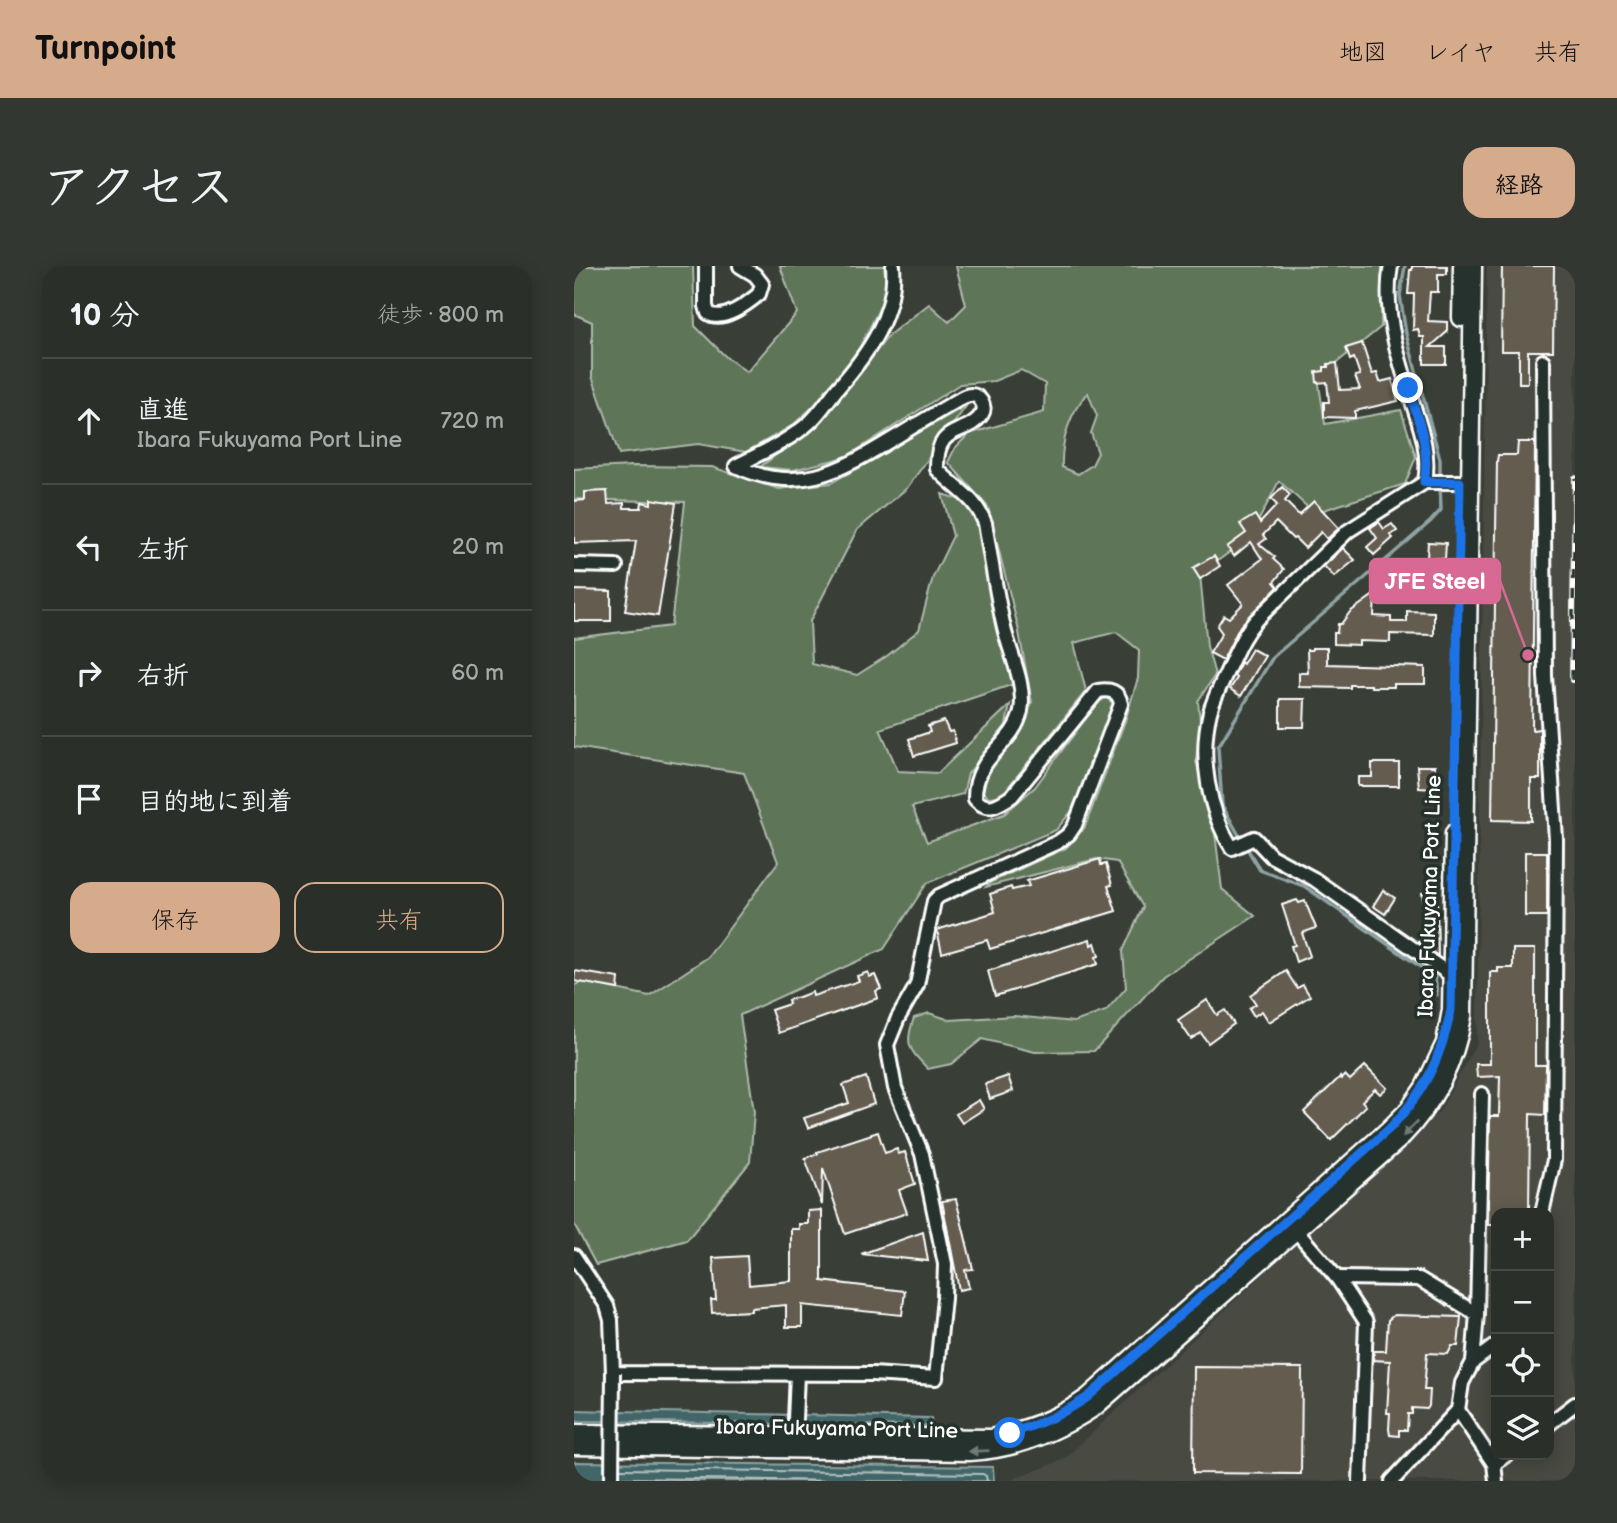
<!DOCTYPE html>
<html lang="ja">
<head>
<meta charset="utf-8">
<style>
	body { margin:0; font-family:"Balsamiq Sans","Klee One",sans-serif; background:#333731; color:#f1f3f6 }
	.controls { position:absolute; right:21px; bottom:21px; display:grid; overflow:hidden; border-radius:14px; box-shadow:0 4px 18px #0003 }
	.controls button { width:63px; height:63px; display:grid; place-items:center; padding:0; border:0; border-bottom:2px solid #474a46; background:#2b2f29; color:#f1f3f6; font:35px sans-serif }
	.stop { position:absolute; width:21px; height:21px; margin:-16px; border:5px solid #1a73e8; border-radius:50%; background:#fff }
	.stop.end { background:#1a73e8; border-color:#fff; box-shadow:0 2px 7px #0008 }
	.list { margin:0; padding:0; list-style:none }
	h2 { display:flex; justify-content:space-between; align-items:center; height:91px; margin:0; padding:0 28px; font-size:30px }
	h2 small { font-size:23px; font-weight:400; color:#a6a9a8 }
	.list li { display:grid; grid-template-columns:46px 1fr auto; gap:21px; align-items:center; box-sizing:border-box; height:126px; padding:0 28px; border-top:2px solid #474a46 }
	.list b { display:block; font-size:26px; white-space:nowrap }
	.list p { margin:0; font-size:23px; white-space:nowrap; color:#a6a9a8 }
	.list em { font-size:23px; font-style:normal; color:#a6a9a8 }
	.actions { display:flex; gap:14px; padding:21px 28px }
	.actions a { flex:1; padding:16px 0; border:2px solid #d6ab8b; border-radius:21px; text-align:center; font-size:24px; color:#d6ab8b }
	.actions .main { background:#d6ab8b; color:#111 }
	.icon { flex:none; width:38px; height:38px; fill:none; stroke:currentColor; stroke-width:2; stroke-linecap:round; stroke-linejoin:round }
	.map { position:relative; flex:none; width:1001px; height:1215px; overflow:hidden; border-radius:21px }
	header { display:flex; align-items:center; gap:42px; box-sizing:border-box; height:98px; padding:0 35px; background:#d6ab8b; color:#111 }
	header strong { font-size:33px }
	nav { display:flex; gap:38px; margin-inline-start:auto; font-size:24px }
	.intro { display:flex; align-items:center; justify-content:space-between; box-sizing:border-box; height:168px; padding:0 42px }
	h1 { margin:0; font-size:49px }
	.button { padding:18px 32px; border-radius:21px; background:#d6ab8b; color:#111; font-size:24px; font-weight:700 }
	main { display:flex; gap:42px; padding:0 42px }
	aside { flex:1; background:#2b2f29; border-radius:21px; box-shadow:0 4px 18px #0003 }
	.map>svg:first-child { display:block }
	.built { fill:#4a4b42; fill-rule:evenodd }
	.green { fill:#5e7458; stroke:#aebaac; stroke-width:2; fill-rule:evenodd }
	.water { fill:#436668; stroke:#8ea3a4; stroke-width:2 }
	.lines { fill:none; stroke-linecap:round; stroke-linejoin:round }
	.shore { stroke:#b4c2c3; stroke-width:2 }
	.stream { stroke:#8ea3a4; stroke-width:3.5 }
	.building { fill:#645b4f; stroke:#fff; stroke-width:2 }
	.minor-casing { stroke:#fff; stroke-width:18 }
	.major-casing { stroke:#fff; stroke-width:21 }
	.minor { stroke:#26332d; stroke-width:12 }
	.major { stroke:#26332d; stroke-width:16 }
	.rail-casing { stroke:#fff; stroke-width:6 }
	.rail { stroke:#26332d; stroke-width:3.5; stroke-dasharray:10; stroke-linecap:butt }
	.minor-bridge-casing { stroke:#fff; stroke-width:18; stroke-linecap:butt }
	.minor-bridge { stroke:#26332d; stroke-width:12 }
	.oneway { fill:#727a76 }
	.route { stroke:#1a73e8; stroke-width:9 }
	.labels { text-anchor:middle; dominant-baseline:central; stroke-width:7; stroke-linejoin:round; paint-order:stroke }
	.street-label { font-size:21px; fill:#fff; stroke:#26332d }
	.leader { fill:none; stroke:#d76994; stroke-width:2.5 }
	.callout-dot { fill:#d76994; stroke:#26332d; stroke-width:2.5 }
	.callout { fill:#d76994; stroke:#d76994; stroke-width:2.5 }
	.callout-label { font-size:23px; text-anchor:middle; font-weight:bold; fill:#fff }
</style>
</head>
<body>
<header>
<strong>Turnpoint</strong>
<nav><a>地図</a><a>レイヤ</a><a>共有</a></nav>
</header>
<div class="intro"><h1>アクセス</h1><a class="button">経路</a></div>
<main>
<aside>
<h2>10 分<small>徒歩 · 800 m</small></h2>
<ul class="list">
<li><svg class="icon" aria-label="ahead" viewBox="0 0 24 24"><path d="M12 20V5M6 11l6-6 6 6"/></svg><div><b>直進</b><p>Ibara Fukuyama Port Line</p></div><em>720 m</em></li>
<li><svg class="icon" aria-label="left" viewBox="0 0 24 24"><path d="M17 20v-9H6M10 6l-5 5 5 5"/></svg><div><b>左折</b></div><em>20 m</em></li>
<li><svg class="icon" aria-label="right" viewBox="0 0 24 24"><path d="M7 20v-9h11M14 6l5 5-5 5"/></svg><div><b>右折</b></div><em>60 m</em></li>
<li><svg class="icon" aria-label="arrive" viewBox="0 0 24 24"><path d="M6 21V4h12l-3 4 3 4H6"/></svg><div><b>目的地に到着</b></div></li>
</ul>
<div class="actions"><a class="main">保存</a><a>共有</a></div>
</aside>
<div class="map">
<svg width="1001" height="1215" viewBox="0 0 1001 1215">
	<rect width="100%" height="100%" fill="#393f37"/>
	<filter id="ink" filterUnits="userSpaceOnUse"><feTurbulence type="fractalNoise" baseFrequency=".0143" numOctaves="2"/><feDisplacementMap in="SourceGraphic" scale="14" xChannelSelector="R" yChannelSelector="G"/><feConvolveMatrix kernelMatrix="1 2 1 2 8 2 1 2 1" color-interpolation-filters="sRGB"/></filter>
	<g filter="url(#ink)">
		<path class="built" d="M913,0h88v1215h-567l55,-21 377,-349 37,-68zM922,947h53v242h-53z"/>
		<g class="green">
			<polygon points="0,0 119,0 121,60 152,91 173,106 223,47 206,0 310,0 313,27 279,95 244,136 219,159 172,186 124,178 45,188 18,110 18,56 0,48"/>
			<path d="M382,0h426l-1,61 -63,51 7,46 76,-14 15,47 -11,27 -91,29 -35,-32 -29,56 -50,37 7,72 8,29 -17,26 2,20 -4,40 19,72 7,56 33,27 -92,60 -69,75 -59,1 -53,-13 -31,25 -23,5c-19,-20 -24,-24 -14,-51l15,-5 21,7 64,-4 60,6 32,-11 20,-23 -3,-37 20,-44 -26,-45 -21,-3 -110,28 5,-5 75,-34 19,-21 40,-106 13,-43 1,-28 -23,-18 -42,11 12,48 -85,105 -13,1 -6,-6c11,-32 31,-62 50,-89l-14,-75 -30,-120 -40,-45 7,-14 14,-14 75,-22 1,-28 -24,-14 -27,11 -34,3 -114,73 -53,13 -33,-3 63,-47 66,-85 40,-31 20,18 17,-17zM514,127l9,23 -6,17 7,20 -6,12 -14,9 -16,-7c-1,-26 8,-56 26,-74z"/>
			<polygon points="393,139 333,222 283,264 236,355 238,398 283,409 313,390 345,364 359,311 379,270 368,228 387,234 399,245 406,264 422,360 440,418 306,463 324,505 364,507 436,439 432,459 394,508 389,528 338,541 353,576 430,548 461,521 523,437 532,432 539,437 539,446 497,546 482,564 353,617 310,683 166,749 180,846 176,896 113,974 22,999 0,958 0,719 10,716 75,730 134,691 204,596 170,507 0,481 0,372 97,360 111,236 0,233 0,203 59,200 138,201 205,223 257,217"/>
		</g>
		<g class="water">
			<polygon points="0,1144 357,1152 358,1160 0,1155"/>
			<polygon points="0,1196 419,1201 420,1215 0,1215"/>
		</g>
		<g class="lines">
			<g class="shore">
				<polyline points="46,1203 409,1208 412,1210 413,1215"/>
				<polyline points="46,1212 271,1215"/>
			</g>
			<g class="stream">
				<polyline points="831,0 826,29 832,68 866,193 866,211"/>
				<polyline points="667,573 648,539 644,481 699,391 856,256 867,244 866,219"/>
				<polyline points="671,579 686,604 730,620 861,711 863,729"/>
			</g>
		</g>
		<g class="building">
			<polygon points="838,0 873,0 873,8 864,8 864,26 856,26 854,55 873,56 873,66 856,81 872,81 872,98 850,98 850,71 846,71 844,63 839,64 840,28 834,28 836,4 838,4"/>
			<polygon points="928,0 980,0 979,85 954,85 954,117 945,117 945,85 927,85"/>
			<polygon points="788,77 798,108 803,107 806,116 818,113 824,135 781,145 781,152 750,151 750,136 755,136 753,116 743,117 742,106 750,105 750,101 754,101 754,98 763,97 766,124 786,123 781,110 786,109 780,92 776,94 772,82"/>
			<polygon points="944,176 961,176 958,464 966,463 966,513 957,513 957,555 918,554 923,195 924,189 943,189"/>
			<polygon points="708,221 716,229 711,235 725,249 740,235 765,262 753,273 747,266 731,282 721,272 719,273 702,256 689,269 692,273 685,278 701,291 699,293 710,303 700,316 704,321 666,360 649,394 636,387 648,367 643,360 650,349 655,352 669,338 654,319 688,293 677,276 660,290 653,281 672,267 666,258 681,249 686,257 703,239 697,233"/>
			<polygon points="33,225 34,238 50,237 50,242 67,242 68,236 77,238 77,233 102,237 84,350 51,345 62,275 0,277 0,235 11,234 11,226"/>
			<polygon points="805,256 810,263 818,258 823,265 816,269 819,272 800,289 793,281 803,272 796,262"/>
			<polygon points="854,276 872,277 871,293 853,292"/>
			<polygon points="769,282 781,294 760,311 750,300"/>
			<polygon points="640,290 646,300 626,313 619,302"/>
			<polygon points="0,324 37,325 37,355 0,355"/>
			<polygon points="801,328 800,350 817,351 817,356 833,356 833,345 860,346 860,369 816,368 816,376 785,375 785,379 760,378 760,367 763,367 764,358 767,358 776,346"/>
			<polygon points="738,382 753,382 753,398 851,401 851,418 820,418 820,421 797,421 797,419 776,419 776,422 725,421 725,407 734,407 733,384 738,384"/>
			<polygon points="678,383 691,390 667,430 656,423 663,412 660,410 667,396 669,398"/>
			<polygon points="706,433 731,433 730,461 706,461"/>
			<polygon points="370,455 375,466 379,465 382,477 340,490 335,473 356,466 354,460"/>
			<polygon points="798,497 825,497 825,520 784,520 784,511 798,511"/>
			<polygon points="843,500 861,500 861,523 845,522"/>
			<rect x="951" y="586" width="22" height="64"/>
			<polygon points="526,593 527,599 532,598 538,619 534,620 542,645 416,683 413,674 368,687 363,664 421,646 416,628 437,621 438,624 455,620 453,615"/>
			<polygon points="809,624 821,632 811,648 799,640"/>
			<polygon points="864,626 863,636 864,690 845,676 862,653 852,654 848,627"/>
			<polygon points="723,634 725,637 731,635 742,662 728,667 736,690 722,696 717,680 721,679 708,639"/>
			<polygon points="516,673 517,679 521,677 525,690 522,691 524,698 421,730 414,705"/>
			<polygon points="939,683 961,683 961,799 972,799 971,849 956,848 955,947 922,947 922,959 914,959 916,850 925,850 926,810 903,811 902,798 916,798 916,706 924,706 924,702 939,702"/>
			<polygon points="1,705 45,712 44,723 0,715"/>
			<polygon points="712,705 723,722 729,719 736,730 695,756 688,745 680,750 675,742 682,738 676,729"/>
			<polygon points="294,706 295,711 301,709 307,723 302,725 304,732 205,767 197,744 215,738 214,734 225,731 238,726 239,730 285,715 283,710"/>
			<polygon points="633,734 643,749 651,744 660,758 634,777 627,767 617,773 604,754"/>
			<polygon points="791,800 813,822 806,828 801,823 788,835 792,840 757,874 730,846 766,811 767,813 771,809 776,814"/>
			<polygon points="434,810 439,825 416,833 411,818"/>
			<polygon points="292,811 300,838 234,862 230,852 275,837 269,819"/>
			<polygon points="405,834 410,843 388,857 382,848"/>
			<polygon points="304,866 311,887 323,883 324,888 331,886 341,918 325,924 333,947 271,968 249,902 248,939 231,892 244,888 243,886"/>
			<polygon points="382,933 399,1003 391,1004 395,1022 385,1024 368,935"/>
			<polygon points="248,944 248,1015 331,1025 328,1049 228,1039 228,1061 212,1061 212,1039 177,1042 177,1045 138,1047 137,1034 142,1034 139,992 173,990 175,1019 217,1015 217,963 225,963 225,958 234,958 234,945"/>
			<polygon points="349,966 354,995 287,988"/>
			<polygon points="820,1049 887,1051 884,1080 878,1080 874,1088 853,1087 850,1124 856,1124 855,1140 853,1143 838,1142 838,1148 834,1148 833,1164 825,1164 825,1170 816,1169 815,1163 816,1147 813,1147 816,1095 799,1094 800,1085 812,1085 814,1054"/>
			<polygon points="620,1101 728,1102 727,1208 619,1207"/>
		</g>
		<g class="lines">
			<defs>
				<g id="minor">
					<path d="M132,0v40l2,7c14,10 39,-9 51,-19l3,-10 -7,-9 -15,-9"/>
					<path d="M817,0c-8,40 5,84 17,122 9,32 23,60 17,94"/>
					<polyline points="0,299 42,300"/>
					<path d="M878,710l-138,-97 -43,-23 -17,-18 -22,10c-24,-38 -33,-92 -22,-136 4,-15 13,-31 19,-45 8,-17 14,-32 27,-47l92,-89 77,-49h35"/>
					<polyline points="968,947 980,894 982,573 971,410 969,95"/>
					<polyline points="718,960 763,1012 792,1056 786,1215"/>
					<path d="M0,990l33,50 4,14 2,53 259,1 64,4 8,-80 1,-34 -23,-110 -27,-66 -8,-43 11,-27 19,-33 17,-84 5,-5 119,-54 11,-8 6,-9 46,-121c-2,-13 -11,-15 -23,-13l-86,105c-14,9 -24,17 -37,3 -1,-44 39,-53 46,-88 5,-27 -11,-57 -17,-83 -8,-35 -13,-70 -19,-105 -11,-28 -30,-34 -48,-54 -1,-48 29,-31 45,-55 5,-8 -3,-20 -12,-19 -2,0 -9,3 -10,4 -23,13 -46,27 -69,41 -52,32 -95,55 -155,26 25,-13 53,-25 74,-44 10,-9 18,-22 27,-33 30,-34 60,-75 56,-123"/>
					<polyline points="763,1012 845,1013 903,1048"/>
					<polyline points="899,1096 922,1079"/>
					<polyline points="884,1144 920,1198 922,1215"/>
					<polyline points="975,1158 1001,1138"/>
					<polyline points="220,1177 223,1108"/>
					<polyline points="920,1198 932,1189"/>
					<polyline points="818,1215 884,1144 888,1117 899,1096 903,1048 908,828"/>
				</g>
				<g id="major">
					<polyline points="887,52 888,0"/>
					<path d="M0,1167l417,5c36,-9 67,-19 97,-41l302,-269 18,-18 16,-23 21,-44 6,-33 3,-177"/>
					<path d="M0,1180l395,6c46,-2 87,-19 126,-45l305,-268c34,-35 55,-74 63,-123l10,-750"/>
				</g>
			</defs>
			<use href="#minor" class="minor-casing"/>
			<use href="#major" class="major-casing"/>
			<use href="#minor" class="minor"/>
			<use href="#major" class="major"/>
			<defs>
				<polyline id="rail" points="998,414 1001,212"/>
			</defs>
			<use href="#rail" class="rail-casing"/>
			<use href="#rail" class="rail"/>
			<defs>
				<polyline id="minor-bridge" points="38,1215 39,1107"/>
			</defs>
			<use href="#minor-bridge" class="minor-bridge-casing"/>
			<use href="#minor-bridge" class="minor-bridge"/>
		</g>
		<defs><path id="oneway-solid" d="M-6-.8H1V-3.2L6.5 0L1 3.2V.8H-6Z" transform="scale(1.75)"/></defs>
		<g class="oneway">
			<use href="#oneway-solid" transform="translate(836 863) rotate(134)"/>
			<use href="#oneway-solid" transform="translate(405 1185) rotate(178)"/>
		</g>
	</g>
	<g class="lines" filter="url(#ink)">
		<path class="route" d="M436,1167c29,-8 53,-19 78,-36l302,-269c34,-35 51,-69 61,-118l9,-528h-36c7,-33 -6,-62 -16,-94"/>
	</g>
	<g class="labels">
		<g class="street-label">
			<text transform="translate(856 630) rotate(-88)">Ibara Fukuyama Port Line</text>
			<text transform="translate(263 1163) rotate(1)">Ibara Fukuyama Port Line</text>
		</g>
	</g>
	<path class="leader" d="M954 389L926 315"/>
	<circle class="callout-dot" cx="954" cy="389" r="7"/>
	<rect class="callout" x="796" y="293" width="130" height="44" rx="7"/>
	<g class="callout-label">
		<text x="861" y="323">JFE Steel</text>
	</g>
</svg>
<div class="controls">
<button>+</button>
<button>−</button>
<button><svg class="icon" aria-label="locate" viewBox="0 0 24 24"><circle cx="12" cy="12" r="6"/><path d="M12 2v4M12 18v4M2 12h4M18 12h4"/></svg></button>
<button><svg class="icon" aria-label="layers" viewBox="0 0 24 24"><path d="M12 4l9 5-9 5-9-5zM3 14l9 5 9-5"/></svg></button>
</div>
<div class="stop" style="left:436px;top:1167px"></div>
<div class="stop end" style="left:834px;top:122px"></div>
</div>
</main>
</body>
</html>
